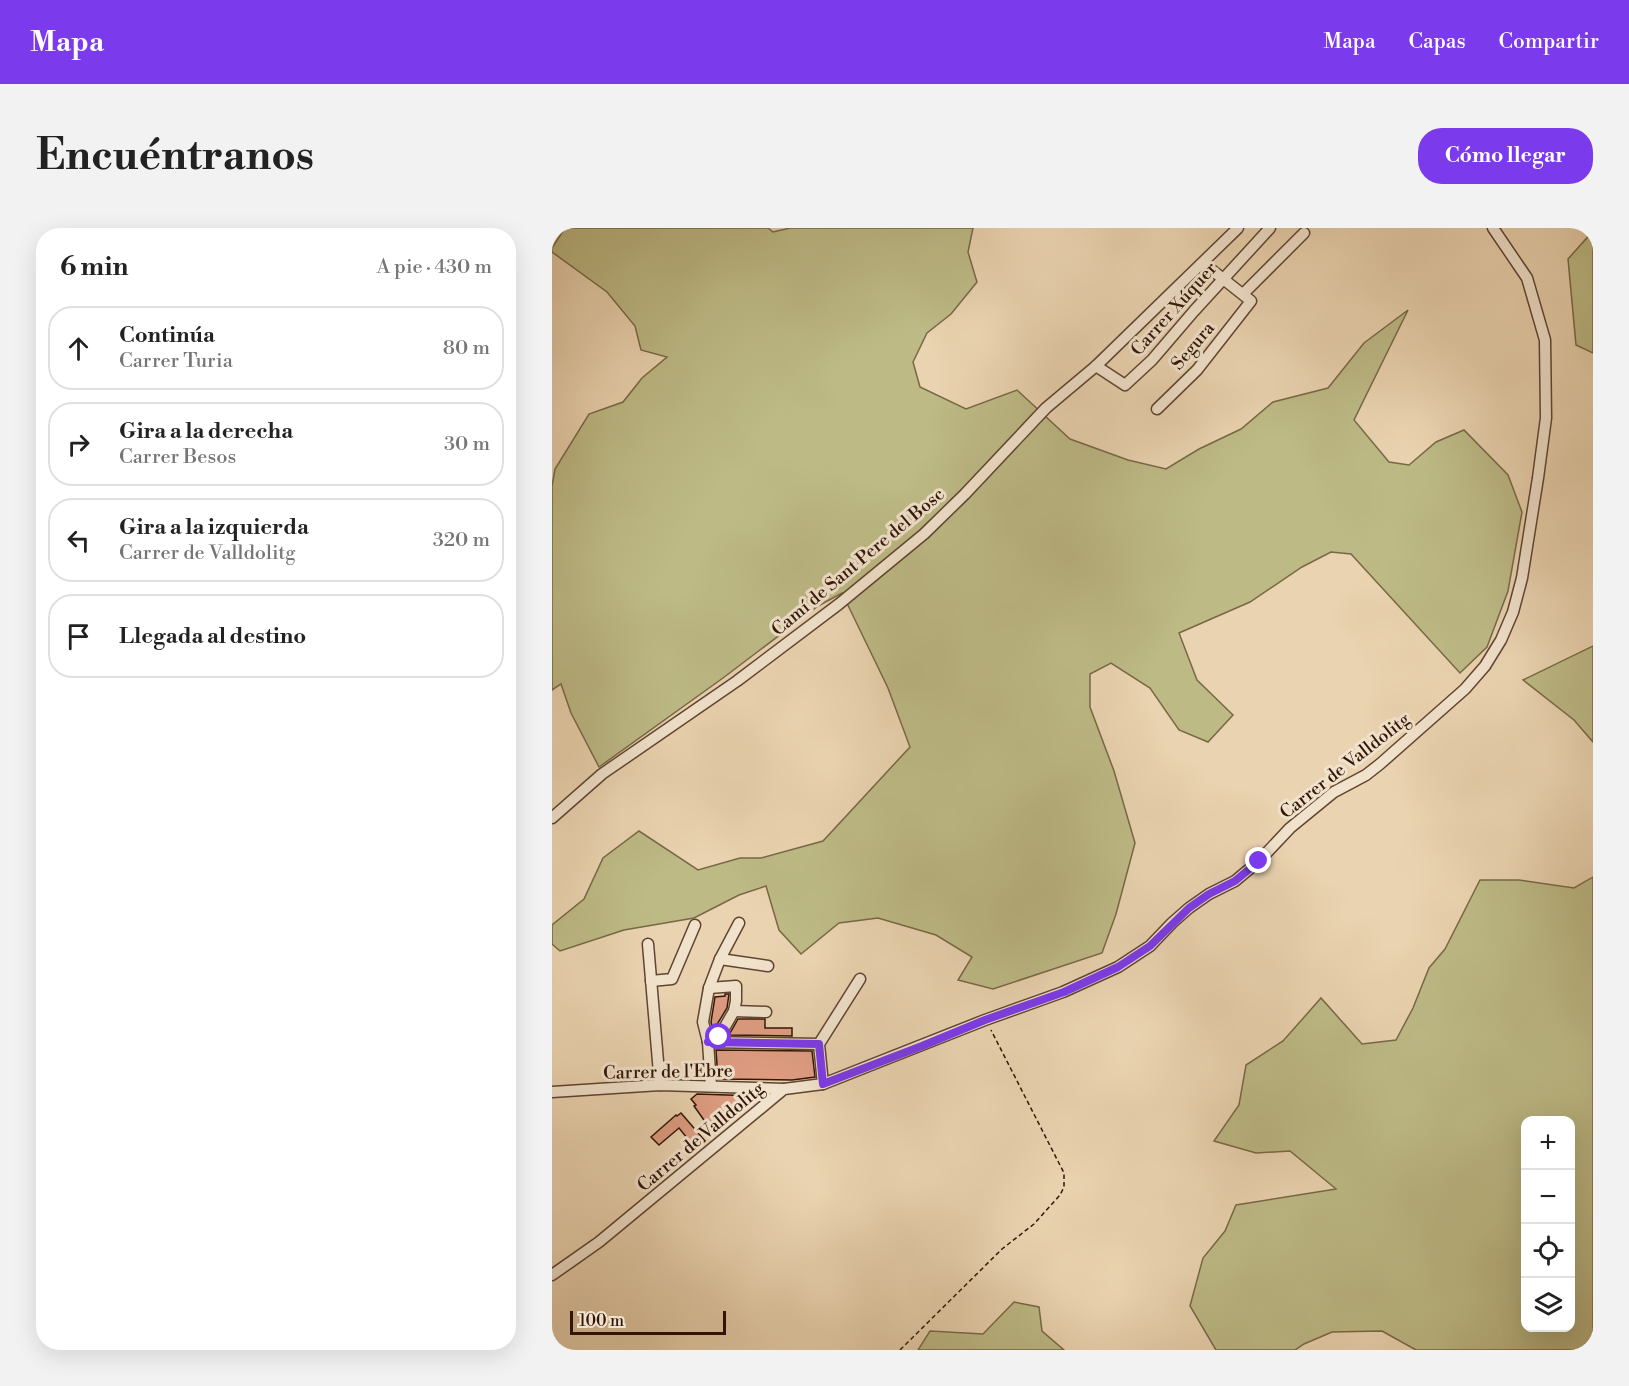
<!DOCTYPE html>
<html lang="es">
<head>
<meta charset="utf-8">
<style>
	body { margin:0; font-family:"Libre Bodoni",serif; background:#f2f2f2; color:#222 }
	.controls { position:absolute; right:18px; bottom:18px; display:grid; overflow:hidden; border-radius:12px; box-shadow:0 6px 24px #0002 }
	.controls button { width:54px; height:54px; display:grid; place-items:center; padding:0; border:0; border-bottom:2px solid #e0e0e0; background:#fff; color:#222; font:30px sans-serif }
	.scale { position:absolute; left:18px; bottom:15px; width:156px; box-sizing:border-box; padding-left:6px; border:3px solid #321507; border-top:0; font-size:16px; line-height:21px; white-space:nowrap; color:#321507; -webkit-text-stroke:4px #f1e2cc; paint-order:stroke }
	.stop { position:absolute; width:18px; height:18px; margin:-14px; border:4px solid #7c3aed; border-radius:50%; background:#fff }
	.stop.end { background:#7c3aed; border-color:#fff; box-shadow:0 2px 6px #0008 }
	.list { margin:0; padding:0; list-style:none }
	h2 { display:flex; justify-content:space-between; align-items:center; height:78px; margin:0; padding:0 24px; font-size:26px }
	h2 small { font-size:20px; font-weight:400; color:#767676 }
	.list li { display:grid; grid-template-columns:39px 1fr auto; gap:18px; align-items:center; box-sizing:border-box; height:84px; margin:0 12px 12px; padding:0 12px; border:2px solid #e0e0e0; border-radius:24px }
	.list b { display:block; font-size:22px; white-space:nowrap }
	.list p { margin:0; font-size:20px; white-space:nowrap; color:#767676 }
	.list em { font-size:20px; font-style:normal; color:#767676 }
	.icon { flex:none; width:33px; height:33px; fill:none; stroke:currentColor; stroke-width:2; stroke-linecap:round; stroke-linejoin:round }
	.map { position:relative; flex:none; width:1041px; height:1122px; overflow:hidden; border-radius:24px }
	header { display:flex; align-items:center; gap:36px; box-sizing:border-box; height:84px; padding:0 30px; background:#7c3aed; color:#fff }
	header strong { font-size:28px }
	nav { display:flex; gap:33px; margin-inline-start:auto; font-size:21px }
	.intro { display:flex; align-items:center; justify-content:space-between; box-sizing:border-box; height:144px; padding:0 36px }
	h1 { margin:0; font-size:42px }
	.button { padding:15px 27px; border-radius:24px; background:#7c3aed; color:#fff; font-size:21px; font-weight:700 }
	main { display:flex; gap:36px; padding:0 36px }
	aside { flex:1; background:#fff; border-radius:24px; box-shadow:0 6px 24px #0002 }
	.map>svg:first-child { display:block }
	.green { fill:#bdba86; stroke:#786846; stroke-width:1.5; fill-rule:evenodd }
	.building { fill:#df9d82; stroke:#321507; stroke-width:1.5 }
	.lines { fill:none; stroke-linecap:round; stroke-linejoin:round }
	.minor-casing { stroke:#604431; stroke-width:13 }
	.path { stroke:#321507; stroke-width:1.5; stroke-dasharray:4.5 3; stroke-linecap:butt }
	.minor { stroke:#f1e2cc; stroke-width:10 }
	.route { stroke:#7c3aed; stroke-width:8 }
	.labels { text-anchor:middle; dominant-baseline:central; stroke-width:6; stroke-linejoin:round; paint-order:stroke }
	.street-label { font-size:18px; fill:#321507; stroke:#f1e2cc }
</style>
</head>
<body>
<header>
<strong>Mapa</strong>
<nav><a>Mapa</a><a>Capas</a><a>Compartir</a></nav>
</header>
<div class="intro"><h1>Encuéntranos</h1><a class="button">Cómo llegar</a></div>
<main>
<aside>
<h2>6 min<small>A pie · 430 m</small></h2>
<ul class="list">
<li><svg class="icon" aria-label="ahead" viewBox="0 0 24 24"><path d="M12 20V5M6 11l6-6 6 6"/></svg><div><b>Continúa</b><p>Carrer Turia</p></div><em>80 m</em></li>
<li><svg class="icon" aria-label="right" viewBox="0 0 24 24"><path d="M7 20v-9h11M14 6l5 5-5 5"/></svg><div><b>Gira a la derecha</b><p>Carrer Besos</p></div><em>30 m</em></li>
<li><svg class="icon" aria-label="left" viewBox="0 0 24 24"><path d="M17 20v-9H6M10 6l-5 5 5 5"/></svg><div><b>Gira a la izquierda</b><p>Carrer de Valldolitg</p></div><em>320 m</em></li>
<li><svg class="icon" aria-label="arrive" viewBox="0 0 24 24"><path d="M6 21V4h12l-3 4 3 4H6"/></svg><div><b>Llegada al destino</b></div></li>
</ul>
</aside>
<div class="map">
<svg width="1041" height="1122" viewBox="0 0 1041 1122">
	<rect width="100%" height="100%" fill="#ead3b0"/>
	<filter id="stains"><feTurbulence type="fractalNoise" baseFrequency=".00333" numOctaves="4"/><feColorMatrix values="0 0 0 0 .2 0 0 0 0 .09 0 0 0 0 .02 0 0 0 .5 -.17"/></filter>
	<radialGradient id="worn" r=".72"><stop offset=".6" stop-color="#630" stop-opacity="0"/><stop offset="1" stop-color="#630" stop-opacity=".3"/></radialGradient>
	<g class="green">
		<polygon points="13,0 216,0 221,4 238,0 421,0 416,24 425,54 399,86 375,105 361,134 368,159 414,181 465,162 518,211 576,232 614,241 647,221 689,201 721,174 776,160 812,115 856,82 802,192 837,234 857,237 884,214 912,202 956,247 970,284 956,363 935,419 908,445 799,326 779,324 750,339 698,374 627,405 645,452 681,487 656,514 627,502 598,460 559,435 538,446 538,479 562,543 583,615 564,686 550,725 441,761 406,752 420,729 384,707 326,690 287,695 249,726 227,702 214,658 187,667 142,690 72,702 8,723 0,716 0,697 32,671 51,630 87,603 146,642 188,630 209,630 271,613 358,519 336,460 290,365 266,378 171,450 47,539 19,485 9,456 0,462 0,258 3,241 37,186 71,174 90,150 115,129 89,122 83,98 55,64 0,24 0,20"/>
		<polygon points="1041,3 1041,125 1024,117 1016,31"/>
		<polygon points="1041,418 1041,514 1022,492 971,452"/>
		<path d="M1041,649v473h-177l-34,-19 -50,1 -28,12 -9,6h-79l-26,-44 13,-48 22,-27 11,-26 100,-16 -46,-38 -34,2 -42,-12 25,-36 7,-40 37,-24 38,-43 41,46 34,-4 17,-32 16,-40 16,-19 35,-69h39l55,8zM974,892h44v208h-44z"/>
		<polygon points="462,1074 487,1079 490,1103 512,1122 366,1122 378,1103 431,1106"/>
	</g>
	<g class="building">
		<polygon points="173,766 177,766 175,780 161,803 159,794 163,769 173,768"/>
		<polygon points="186,791 213,791 213,800 240,800 240,808 177,807"/>
		<polygon points="164,822 260,823 263,849 240,852 166,851"/>
		<polygon points="145,866 205,868 206,870 166,904 162,899 159,902 142,878 144,877 139,871"/>
		<polygon points="129,885 153,913 144,921 127,900 107,917 99,909 124,887 125,888"/>
	</g>
	<g class="lines">
		<defs>
			<g id="minor">
				<polyline points="691,66 752,5"/>
				<polyline points="544,138 573,157 600,132 642,83 718,0"/>
				<polyline points="605,181 645,142 699,73 651,35"/>
				<polyline points="0,590 50,546 185,453 287,376 372,306 413,266 494,180 544,138 686,0"/>
				<polyline points="96,716 108,857"/>
				<polyline points="168,731 216,738"/>
				<polyline points="99,753 120,751 143,697"/>
				<polyline points="182,783 214,784"/>
				<polyline points="156,814 267,816"/>
				<polyline points="156,814 167,809 182,783 184,773 184,758 157,760"/>
				<polyline points="271,856 267,816 308,751"/>
				<polyline points="159,858 156,814 151,794 157,760 168,731 187,695"/>
				<polyline points="0,864 108,857 232,861"/>
				<polyline points="0,1047 47,1014 232,861 271,856 433,792 511,764 566,739 598,718 620,695 637,680 657,666 683,653 707,633 738,600 782,564 814,547 828,536 913,461 933,438 949,412 961,384 970,350 986,250 994,190 993,112 975,50 941,0"/>
			</g>
		</defs>
		<use href="#minor" class="minor-casing"/>
		<g class="path">
			<polyline points="0,7 5,0"/>
			<polyline points="348,1122 450,1021 482,996 508,967 512,959 512,945 439,802"/>
		</g>
		<use href="#minor" class="minor"/>
	</g>
	<g class="lines">
		<polyline class="route" points="167,809 156,814 267,816 271,856 370,818 433,792 512,764 566,739 598,718 637,680 657,666 683,653 707,633"/>
	</g>
	<g class="labels">
		<g class="street-label">
			<text transform="translate(622 81) rotate(-48)">Carrer Xúquer</text>
			<text transform="translate(641 118) rotate(-50)">Segura</text>
			<text transform="translate(306 334) rotate(-40)">Camí de Sant Pere del Bosc</text>
			<text transform="translate(793 538) rotate(-38)">Carrer de Valldolitg</text>
			<text transform="translate(116 844) rotate(-1)">Carrer de l'Ebre</text>
			<text transform="translate(149 909) rotate(-40)">Carrer de Valldolitg</text>
		</g>
	</g>
	<rect width="100%" height="100%" filter="url(#stains)"/>
	<rect width="100%" height="100%" fill="url(#worn)"/>
</svg>
<div class="controls">
<button>+</button>
<button>−</button>
<button><svg class="icon" aria-label="locate" viewBox="0 0 24 24"><circle cx="12" cy="12" r="6"/><path d="M12 2v4M12 18v4M2 12h4M18 12h4"/></svg></button>
<button><svg class="icon" aria-label="layers" viewBox="0 0 24 24"><path d="M12 4l9 5-9 5-9-5zM3 14l9 5 9-5"/></svg></button>
</div>
<div class="scale">100 m</div>
<div class="stop" style="left:167px;top:809px"></div>
<div class="stop end" style="left:707px;top:633px"></div>
</div>
</main>
</body>
</html>
